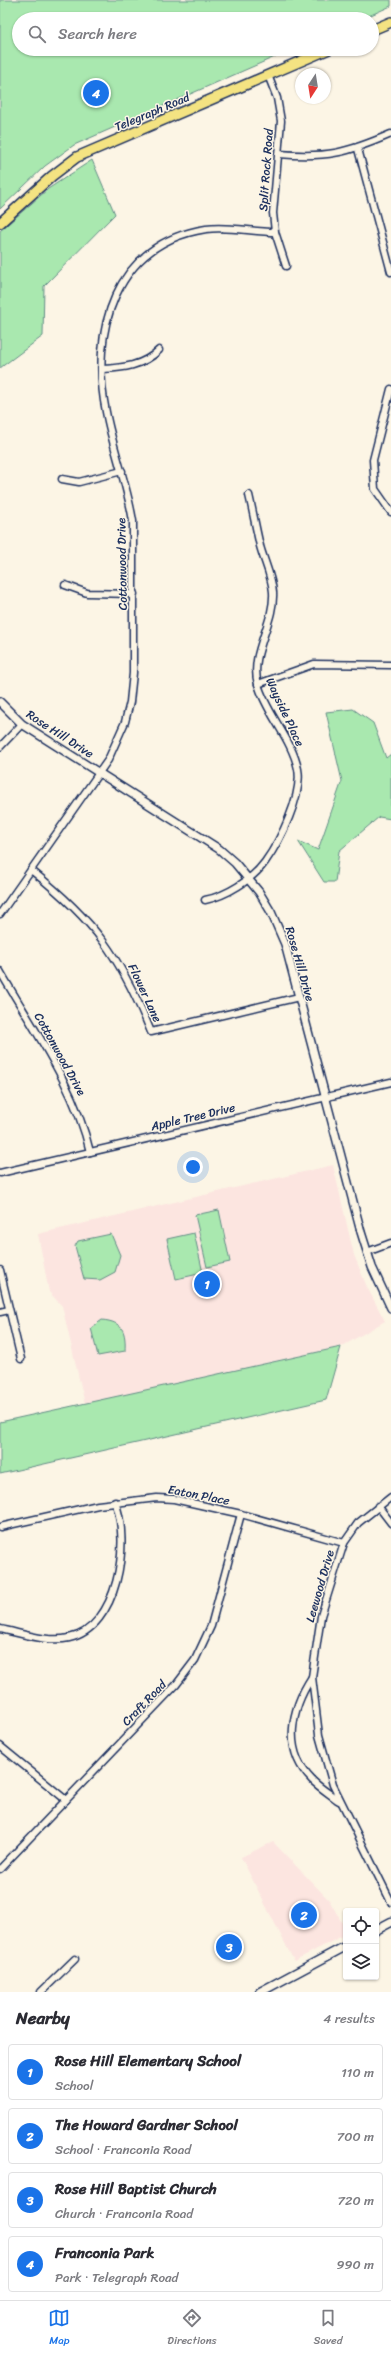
<!DOCTYPE html>
<html lang="en">
<head>
<meta charset="utf-8">
<style>
	body { margin:0; font-family:Sriracha,sans-serif; background:#f7f7f7; color:#2b2b33 }
	.controls { position:absolute; right:12px; bottom:12px; display:grid; overflow:hidden; border-radius:4px; box-shadow:0 1px 3px #0004 }
	.controls button { width:36px; height:36px; display:grid; place-items:center; padding:0; border:0; border-bottom:1px solid #e1e1e2; background:#fff; color:#2b2b33; font:20px sans-serif }
	.compass { position:absolute; left:295px; top:68px; width:36px; height:36px; border-radius:50%; background:#fff; box-shadow:0 1px 3px #0004; rotate:192deg }
	.you { position:absolute; left:193px; top:1167px; width:14px; height:14px; margin:-10px; border:3px solid #fff; border-radius:50%; background:#1a73e8; box-shadow:0 0 0 6px #1a73e833 }
	.badge { display:grid; place-items:center; width:26px; height:26px; border-radius:50%; background:#1a73e8; color:#fff; font-size:13px; font-weight:700 }
	.pin { position:absolute; translate:-50% -50%; border:2px solid #fff; box-shadow:0 1px 4px #0006 }
	.list { margin:0; padding:0; list-style:none }
	h2 { display:flex; justify-content:space-between; align-items:center; height:52px; margin:0; padding:0 16px; font-size:17px }
	h2 small { font-size:13px; font-weight:400; color:#7c7c81 }
	.list li { display:grid; grid-template-columns:26px 1fr auto; gap:12px; align-items:center; box-sizing:border-box; height:56px; margin:0 8px 8px; padding:0 8px; border:1px solid #e1e1e2; border-radius:4px }
	.list b { display:block; font-size:15px; white-space:nowrap }
	.list p { margin:0; font-size:13px; white-space:nowrap; color:#7c7c81 }
	.list em { font-size:13px; font-style:normal; color:#7c7c81 }
	.icon { flex:none; width:22px; height:22px; fill:none; stroke:currentColor; stroke-width:2; stroke-linecap:round; stroke-linejoin:round }
	.map { position:relative; flex:none; width:391px; height:1992px; overflow:hidden }
	.search { position:absolute; background:#fff; box-shadow:0 1px 3px #0004; left:12px; right:12px; top:12px; height:44px; display:flex; align-items:center; gap:10px; box-sizing:border-box; padding:0 14px; border-radius:22px; color:#7c7c81; font-size:15px }
	.sheet { height:308px; background:#fff }
	nav { display:flex; justify-content:space-around; align-items:center; box-sizing:border-box; height:56px; border-top:1px solid #e1e1e2; background:#fff; font-size:11px; color:#7c7c81 }
	nav a { display:grid; justify-items:center; gap:2px }
	nav .on { color:#1a73e8 }
	.map>svg:first-child { display:block }
	.built { fill:#fce5e0 }
	.green { fill:#a9e8af; stroke:#628c86 }
	.lines { fill:none; stroke-linecap:round; stroke-linejoin:round }
	.minor-casing { stroke:#1b2f5e; stroke-width:9 }
	.tertiary-casing { stroke:#1b2f5e; stroke-width:10 }
	.secondary-casing { stroke:#1b2f5e; stroke-width:11 }
	.primary-casing { stroke:#1b2f5e; stroke-width:12 }
	.minor { stroke:#fcf5e5; stroke-width:6 }
	.tertiary { stroke:#fcf5e5; stroke-width:7 }
	.secondary { stroke:#fcf5e5; stroke-width:8 }
	.primary { stroke:#f4e382; stroke-width:9 }
	.labels { text-anchor:middle; dominant-baseline:central; stroke-width:3; stroke-linejoin:round; paint-order:stroke }
	.street-label { font-size:12px; fill:#1b2f5e; stroke:#fcf5e5 }
</style>
</head>
<body>
<div class="map">
<svg width="391" height="1992" viewBox="0 0 391 1992">
	<rect width="100%" height="100%" fill="#fcf5e5"/>
	<filter id="ink" filterUnits="userSpaceOnUse"><feTurbulence type="fractalNoise" baseFrequency=".025" numOctaves="2"/><feDisplacementMap in="SourceGraphic" scale="8" xChannelSelector="R" yChannelSelector="G"/><feConvolveMatrix kernelMatrix="1 2 1 2 8 2 1 2 1" color-interpolation-filters="sRGB"/></filter>
	<g filter="url(#ink)">
		<g class="built">
			<polygon points="333,1165 354,1255 367,1287 385,1321 341,1347 85,1404 62,1306 49,1292 38,1234"/>
			<polygon points="273,1842 329,1900 346,1930 346,1934 294,1961 241,1857"/>
		</g>
		<g class="green">
			<polygon points="0,0 391,0 391,6 362,19 19,19 19,49 293,49 74,145 45,166 0,209"/>
			<polygon points="92,160 115,214 44,286 43,336 0,368 0,231 48,189"/>
			<polygon points="353,709 373,723 386,758 391,754 391,819 379,817 339,851 335,882 324,882 298,841 318,850 342,781 326,712"/>
			<polygon points="219,1210 230,1262 207,1267 195,1215"/>
			<polygon points="194,1233 203,1273 176,1279 167,1239"/>
			<polygon points="111,1234 120,1255 115,1272 100,1280 84,1279 75,1246 78,1241"/>
			<path d="M102,1320c21,2 24,11 23,31l-27,5 -7,-28z"/>
			<polygon points="341,1347 326,1400 0,1474 0,1422"/>
		</g>
		<g class="lines">
			<defs>
				<g id="minor">
					<polyline points="268,75 277,98 281,121 273,213 275,232 286,266"/>
					<polyline points="358,149 391,272"/>
					<path d="M279,154c48,4 68,-1 112,-20"/>
					<path d="M102,369c21,-1 41,-3 57,-19"/>
					<polyline points="391,389 373,460 375,489 391,512"/>
					<polyline points="62,479 79,482 122,471"/>
					<polyline points="65,585 87,593 134,594"/>
					<polyline points="258,684 314,664 391,665"/>
					<polyline points="0,747 22,724"/>
					<path d="M31,870c64,51 89,86 120,162l148,-35"/>
					<path d="M205,900c21,-4 47,-20 60,-38 15,-21 38,-67 33,-93 -6,-30 -32,-56 -40,-85 -9,-30 17,-61 15,-92 -1,-15 -9,-31 -13,-46 -4,-17 -7,-34 -11,-51"/>
					<path d="M0,914l108,-154 17,-38 5,-20 3,-29v-152c-6,-37 -20,-72 -27,-109 -16,-79 8,-169 100,-183 23,-3 46,3 69,3"/>
					<path d="M0,971c33,58 75,115 90,181"/>
					<polyline points="0,1173 391,1082"/>
					<polyline points="367,1252 391,1243"/>
					<polyline points="0,1270 21,1359"/>
					<polyline points="0,1312 9,1310"/>
					<polyline points="391,1497 358,1523 344,1543 321,1616 312,1677 319,1735 333,1785 391,1902"/>
					<polyline points="378,1506 391,1523"/>
					<polyline points="0,1527 98,1505 157,1498 174,1499 241,1514 344,1543"/>
					<path d="M0,1629c21,4 48,14 69,9 49,-10 62,-96 46,-136"/>
					<path d="M312,1677c-21,32 -30,73 0,103 8,8 18,14 27,21"/>
					<polyline points="0,1746 66,1800"/>
					<polyline points="0,1869 176,1685 195,1660 211,1626 241,1514"/>
					<polyline points="41,1992 75,1959"/>
				</g>
				<polyline id="tertiary" points="0,702 22,724 219,849 235,863 259,892 271,912 285,944 361,1232 372,1267 391,1308"/>
				<g id="secondary">
					<polyline points="376,1930 391,1922"/>
					<polyline points="260,1992 346,1946"/>
				</g>
				<g id="primary">
					<polyline points="372,30 391,22"/>
					<polyline points="0,223 52,176 77,157 329,49"/>
				</g>
			</defs>
			<use href="#minor" class="minor-casing"/>
			<use href="#tertiary" class="tertiary-casing"/>
			<use href="#secondary" class="secondary-casing"/>
			<use href="#primary" class="primary-casing"/>
			<use href="#minor" class="minor"/>
			<use href="#tertiary" class="tertiary"/>
			<use href="#secondary" class="secondary"/>
			<use href="#primary" class="primary"/>
		</g>
	</g>
	<g class="labels">
		<g class="street-label">
			<text transform="translate(152 112) rotate(-23)">Telegraph Road</text>
			<text transform="translate(266 170) rotate(-86)">Split Rock Road</text>
			<text transform="translate(122 564) rotate(-91)">Cottonwood Drive</text>
			<text transform="translate(285 712) rotate(65)">Wayside Place</text>
			<text transform="translate(60 734) rotate(33)">Rose Hill Drive</text>
			<text transform="translate(300 964) rotate(74)">Rose Hill Drive</text>
			<text transform="translate(145 993) rotate(65)">Flower Lane</text>
			<text transform="translate(60 1054) rotate(61)">Cottonwood Drive</text>
			<text transform="translate(193 1117) rotate(-13)">Apple Tree Drive</text>
			<text transform="translate(199 1495) rotate(11)">Eaton Place</text>
			<text transform="translate(320 1586) rotate(-74)">Leewood Drive</text>
			<text transform="translate(144 1703) rotate(-46)">Craft Road</text>
		</g>
	</g>
</svg>
<div class="controls">
<button><svg class="icon" aria-label="locate" viewBox="0 0 24 24"><circle cx="12" cy="12" r="6"/><path d="M12 2v4M12 18v4M2 12h4M18 12h4"/></svg></button>
<button><svg class="icon" aria-label="layers" viewBox="0 0 24 24"><path d="M12 4l9 5-9 5-9-5zM3 14l9 5 9-5"/></svg></button>
</div>
<svg class="compass" viewBox="-18 -18 36 36"><path d="M0-13l5 13h-10z" fill="#e53935"/><path d="M0 13l5-13h-10z" fill="#7c7c81"/></svg>
<div class="you"></div>
<div class="pin badge" style="left:207px;top:1284px">1</div>
<div class="pin badge" style="left:304px;top:1915px">2</div>
<div class="pin badge" style="left:229px;top:1947px">3</div>
<div class="pin badge" style="left:96px;top:93px">4</div>
<div class="search"><svg class="icon" aria-label="search" viewBox="0 0 24 24"><circle cx="10" cy="10" r="6"/><path d="M15 15l6 6"/></svg>Search here</div>
</div>
<section class="sheet">
<h2>Nearby<small>4 results</small></h2>
<ul class="list">
<li><span class="badge">1</span><div><b>Rose Hill Elementary School</b><p>School</p></div><em>110 m</em></li>
<li><span class="badge">2</span><div><b>The Howard Gardner School</b><p>School · Franconia Road</p></div><em>700 m</em></li>
<li><span class="badge">3</span><div><b>Rose Hill Baptist Church</b><p>Church · Franconia Road</p></div><em>720 m</em></li>
<li><span class="badge">4</span><div><b>Franconia Park</b><p>Park · Telegraph Road</p></div><em>990 m</em></li>
</ul>
</section>
<nav>
<a class="on"><svg class="icon" aria-label="map" viewBox="0 0 24 24"><path d="M3 6l6-2 6 2 6-2v14l-6 2-6-2-6 2zM9 4v14M15 6v14"/></svg>Map</a>
<a><svg class="icon" aria-label="directions" viewBox="0 0 24 24"><path d="M12 3l9 9-9 9-9-9zM9 14v-3h6M13 9l2 2-2 2"/></svg>Directions</a>
<a><svg class="icon" aria-label="saved" viewBox="0 0 24 24"><path d="M7 4h10v16l-5-4-5 4z"/></svg>Saved</a>
</nav>
</body>
</html>
